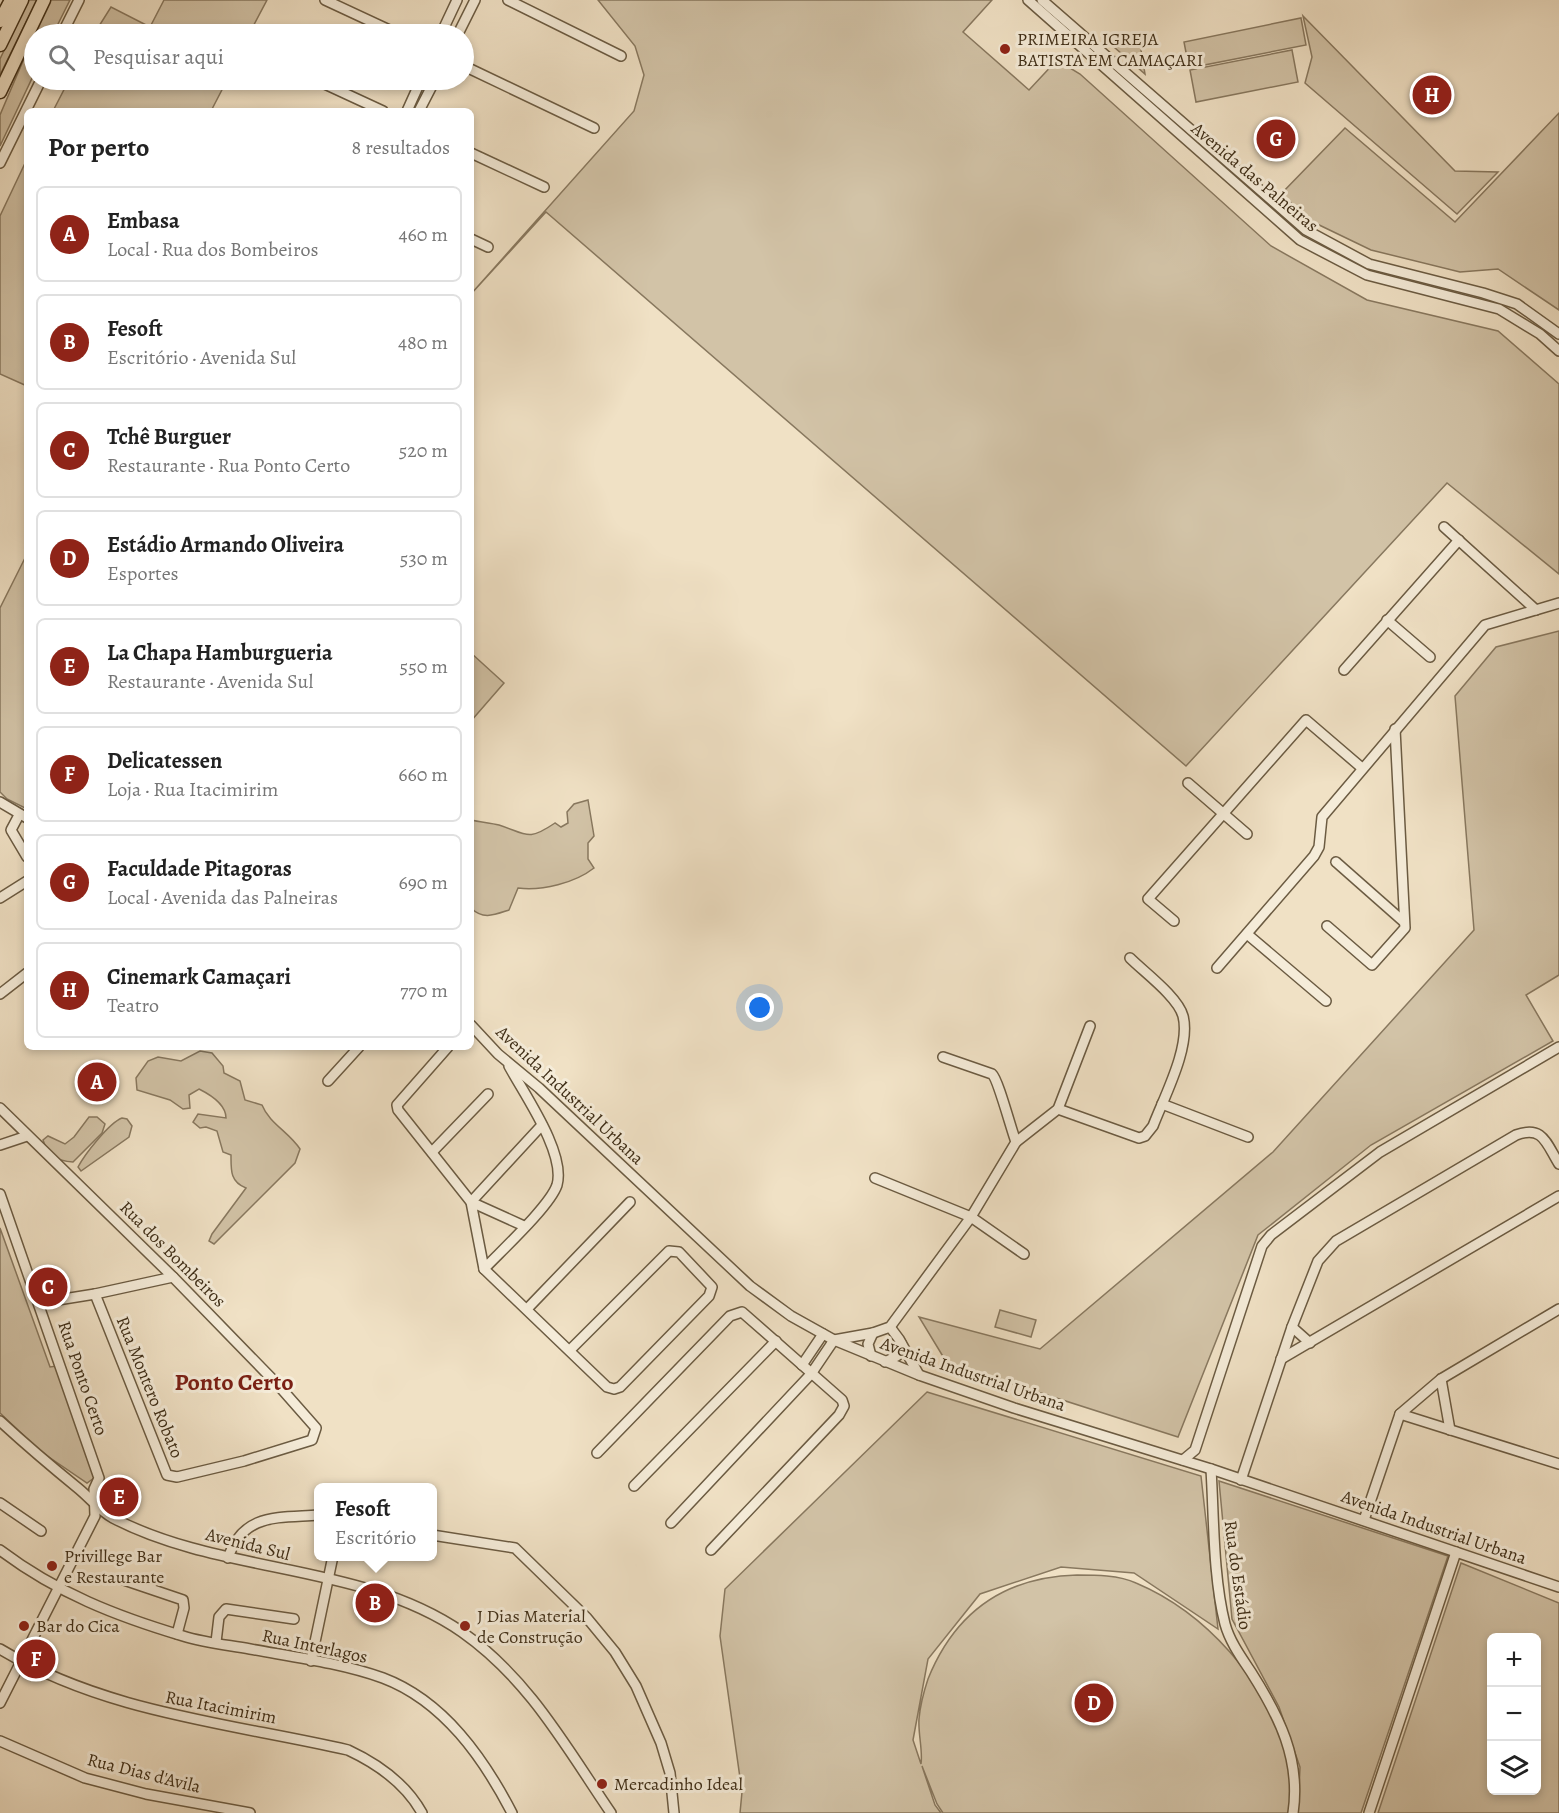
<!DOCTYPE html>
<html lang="pt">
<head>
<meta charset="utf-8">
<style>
	body { margin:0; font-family:Alegreya,serif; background:#f6f6f6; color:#222 }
	.controls { position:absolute; right:18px; bottom:18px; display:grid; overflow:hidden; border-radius:9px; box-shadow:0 3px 9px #0003 }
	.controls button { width:54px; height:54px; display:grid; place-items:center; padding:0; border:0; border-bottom:2px solid #e0e0e0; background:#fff; color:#222; font:30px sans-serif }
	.you { position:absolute; left:760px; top:1008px; width:21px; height:21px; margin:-15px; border:4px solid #fff; border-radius:50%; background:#1a73e8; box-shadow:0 0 0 9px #1a73e833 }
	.badge { display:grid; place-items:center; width:39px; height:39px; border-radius:50%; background:#8f2418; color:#fff; font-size:20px; font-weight:700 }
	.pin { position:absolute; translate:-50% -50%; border:3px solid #fff; box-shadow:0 2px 6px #0006 }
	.popup { position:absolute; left:314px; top:1483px; width:123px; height:78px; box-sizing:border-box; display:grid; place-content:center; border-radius:9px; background:#fff; filter:drop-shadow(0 2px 4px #0005); font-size:20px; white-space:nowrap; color:#767676 }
	.popup b { font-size:22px; color:#222 }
	.popup::after { content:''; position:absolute; left:50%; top:100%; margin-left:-12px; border:12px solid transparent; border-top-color:#fff }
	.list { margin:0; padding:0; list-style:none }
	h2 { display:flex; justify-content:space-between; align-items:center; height:78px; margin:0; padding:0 24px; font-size:26px }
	h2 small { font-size:20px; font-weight:400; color:#767676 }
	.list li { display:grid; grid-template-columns:39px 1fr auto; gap:18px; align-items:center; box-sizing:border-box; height:96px; margin:0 12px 12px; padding:0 12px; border:2px solid #e0e0e0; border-radius:9px }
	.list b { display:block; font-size:22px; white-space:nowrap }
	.list p { margin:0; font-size:20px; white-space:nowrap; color:#767676 }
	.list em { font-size:20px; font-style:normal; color:#767676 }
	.icon { flex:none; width:33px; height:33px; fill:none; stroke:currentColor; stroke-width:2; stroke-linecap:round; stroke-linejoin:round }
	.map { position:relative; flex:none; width:1559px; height:1813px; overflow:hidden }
	.search { position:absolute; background:#fff; box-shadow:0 3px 9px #0003; left:24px; top:24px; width:450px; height:66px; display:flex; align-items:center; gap:15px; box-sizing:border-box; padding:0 21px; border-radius:33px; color:#767676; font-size:22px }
	.panel { position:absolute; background:#fff; box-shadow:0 3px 9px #0003; left:24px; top:108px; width:450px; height:942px; border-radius:9px }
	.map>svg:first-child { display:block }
	.green { fill:#d2c3a7; stroke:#88785f; stroke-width:1.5; fill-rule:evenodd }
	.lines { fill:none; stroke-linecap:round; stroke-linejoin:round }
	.minor-casing { stroke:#6b5b42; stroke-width:12 }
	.major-casing { stroke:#3f2e17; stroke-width:15 }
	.minor { stroke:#f5ecd9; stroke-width:9 }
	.major { stroke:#f0e1c5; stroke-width:12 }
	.poi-dot { fill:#8f2418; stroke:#f5ecd9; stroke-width:2 }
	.labels { text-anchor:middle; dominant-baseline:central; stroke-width:6; stroke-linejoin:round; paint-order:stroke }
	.poi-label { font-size:18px; fill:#3f2e17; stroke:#f5ecd9; text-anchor:start }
	.street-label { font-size:18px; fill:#3f2e17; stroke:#f5ecd9 }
	.district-label { font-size:24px; font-weight:bold; fill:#7a1f14; stroke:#f5ecd9 }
</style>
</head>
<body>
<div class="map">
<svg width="1559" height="1813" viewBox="0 0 1559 1813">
	<rect width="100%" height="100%" fill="#f0e1c5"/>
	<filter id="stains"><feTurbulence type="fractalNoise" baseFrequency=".00333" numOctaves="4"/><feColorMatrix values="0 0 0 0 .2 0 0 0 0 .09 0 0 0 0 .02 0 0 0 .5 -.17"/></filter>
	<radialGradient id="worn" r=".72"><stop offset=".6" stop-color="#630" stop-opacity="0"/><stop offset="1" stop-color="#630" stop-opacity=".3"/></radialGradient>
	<g class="green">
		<polygon points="28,0 37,0 0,75 0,59"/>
		<polygon points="49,0 70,0 53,34 34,34 34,74 0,146 0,115"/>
		<polygon points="164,0 267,0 249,34 94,34 111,7 150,27"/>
		<polygon points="598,0 992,0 963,32 1029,90 1057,60 1080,74 1271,246 1367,300 1498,331 1559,384 1559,574 1447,483 1186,766 546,212 471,294 634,111 644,75 635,46"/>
		<polygon points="1303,16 1455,171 1498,172 1457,214 1305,83 1312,57"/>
		<polygon points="1301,18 1306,45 1189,68 1184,42"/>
		<polygon points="1140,44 1145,74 1114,47"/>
		<polygon points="1292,50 1298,82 1196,102 1190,70"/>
		<polygon points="69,80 227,80 211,111 53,111"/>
		<polygon points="1559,113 1559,310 1498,269 1460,272 1371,250 1313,222 1281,194 1345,128 1455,222"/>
		<polygon points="27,159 27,386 0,374 0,216"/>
		<polygon points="27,554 27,809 7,799 0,792 0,608"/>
		<polygon points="1559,631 1559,975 1526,995 1553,1041 1371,1145 1258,1235 1178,1437 947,1363 919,1317 1040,1349 1273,1152 1474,930 1455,696 1496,647"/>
		<polygon points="471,653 504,683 471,721"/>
		<path d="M588,800l6,36 -6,7v16l6,9c-19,15 -52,23 -76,20l-9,22c-15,5 -26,10 -38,-2v-88c9,2 19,3 28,5 28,9 28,17 56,-2l6,4 7,-4 -1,-11 7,-8z"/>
		<path d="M200,1051l12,2 11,13 1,7 16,8 5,19 17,5c7,18 28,28 38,44l-5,14 -81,81 -5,-3 3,-7 34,-46c-16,-6 -15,-18 -15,-33l-8,-3 -6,-21 -11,-4 -6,1 -7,-6 5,-8 28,4c0,-14 -15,-23 -27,-29l-10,6 1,13 -7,1 -13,-9 -33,-10 -1,-12 12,-17 10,-4 23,4z"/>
		<path d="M89,1117h8l8,7 -3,9 -29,29c-16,-1 -25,-6 -30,-22l5,-4 17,8 9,-7z"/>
		<path d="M122,1118l5,1 5,7 -3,11 -48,34 -3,-4c7,-13 31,-44 44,-49z"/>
		<polygon points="0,1228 50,1367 57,1366 94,1478 87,1483 40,1451 0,1413"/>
		<polygon points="1000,1310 1036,1320 1031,1337 995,1327"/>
		<path d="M927,1392l274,84 17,153 -84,-56 -73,-6 -81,27 -52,65 -15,81 8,24c2,-13 -3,-30 -2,-45 1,-12 5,-28 9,-40 27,-67 77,-102 149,-104 18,0 42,0 59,8 69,29 131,98 151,171 5,19 4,40 3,59h-347l-6,-9 -15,-38 13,39 6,8h-201l2,-21 -22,-156 5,-47z"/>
		<polygon points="1219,1481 1448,1556 1361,1813 1298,1813 1300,1767 1279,1707 1232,1619"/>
		<path d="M1461,1563l98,40v210h-181zM1492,1638h44v152h-44z"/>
	</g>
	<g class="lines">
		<defs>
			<g id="minor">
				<polyline points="325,0 398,34"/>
				<polyline points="508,0 621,56"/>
				<polyline points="1028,0 1300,240 1367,275 1499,309 1540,334 1559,351"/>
				<polyline points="1042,0 1306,230 1369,264 1483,293 1517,304 1559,334"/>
				<polyline points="62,34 79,0"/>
				<polyline points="441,34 457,0"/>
				<polyline points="458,34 475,0"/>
				<polyline points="464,66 594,128"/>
				<polyline points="316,80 383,111"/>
				<polyline points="407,111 421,80"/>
				<polyline points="419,111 435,80"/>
				<polyline points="471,153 544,187"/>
				<polyline points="0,163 41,80"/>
				<polyline points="471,239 488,247"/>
				<polyline points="1444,527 1536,610"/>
				<polyline points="1387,620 1430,657"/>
				<polyline points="1344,670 1459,540"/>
				<polyline points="1188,783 1247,834"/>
				<polyline points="0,802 27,818"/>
				<polyline points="19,815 11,830 27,857"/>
				<polyline points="1336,862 1404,922"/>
				<polyline points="0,898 27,881"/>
				<polyline points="1174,921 1148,899 1306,720 1362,768"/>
				<polyline points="1327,926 1372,965 1405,928 1395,729"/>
				<polyline points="1247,934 1326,1001"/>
				<polyline points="1217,968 1314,856 1319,847 1322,817 1485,625 1559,603"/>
				<polyline points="0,994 27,973"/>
				<polyline points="471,1025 498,1054 539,1088 750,1286 791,1316 834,1340 919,1375 1014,1408 1211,1469 1559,1587"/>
				<path d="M448,1047l-51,58 1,5 73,92 13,67c17,-18 66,-63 73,-84 9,-32 -33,-91 -48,-119"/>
				<polyline points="328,1081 359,1047"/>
				<polyline points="1162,1104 1248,1137"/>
				<polyline points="0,1108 173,1277 279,1386 316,1428 312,1440 244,1461 177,1477 167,1475 95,1294"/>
				<path d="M1058,1109l81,29 6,-2 8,-10c11,-29 38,-79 30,-110 -5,-19 -39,-44 -53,-58"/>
				<polyline points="1016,1142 1058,1109 1090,1026"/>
				<polyline points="0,1145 27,1136"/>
				<polyline points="432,1152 488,1094"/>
				<polyline points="875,1178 971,1217 1024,1254"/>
				<polyline points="0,1194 99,1478 94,1489 95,1516 0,1703"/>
				<polyline points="524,1226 471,1202 542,1125"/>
				<polyline points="484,1269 607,1387 614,1389 620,1387 709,1296 712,1287 679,1252 669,1251 570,1350"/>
				<polyline points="39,1303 95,1294 173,1277"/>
				<polyline points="527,1309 630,1202"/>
				<polyline points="890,1327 899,1339 919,1375"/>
				<polyline points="1292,1327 1310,1343"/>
				<polyline points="871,1356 868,1344 873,1333"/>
				<polyline points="1281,1359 1559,1196"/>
				<polyline points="885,1362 897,1356 901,1343"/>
				<polyline points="802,1365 823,1334"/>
				<polyline points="1441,1379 1450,1430"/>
				<polyline points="1400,1414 1559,1464"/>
				<path d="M0,1421c26,24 52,46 79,68 12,10 21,22 34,29 109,57 248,44 349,114 67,47 104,115 149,181"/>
				<polyline points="597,1453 730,1316 742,1312 842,1400 844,1406 839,1415 711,1550"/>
				<polyline points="1183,1460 1195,1450 1262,1246 1271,1235 1380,1152 1559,1047"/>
				<path d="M1211,1469c3,49 2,108 14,155 5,18 16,33 26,48 28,44 50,87 42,141"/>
				<path d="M1241,1480l51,-153 26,-66 18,-20 180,-106c27,-10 30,8 43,29"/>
				<polyline points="634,1486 776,1341"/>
				<polyline points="0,1503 41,1531"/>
				<polyline points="1364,1520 1400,1414 1441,1379 1559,1309"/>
				<path d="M671,1523l140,-149 23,-34 39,-7 17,-6 81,-110 45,-75c-5,-13 -18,-63 -24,-68l-49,-17"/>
				<polyline points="432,1535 515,1548 587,1618 615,1652 636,1686 661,1743 670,1773 674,1813"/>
				<path d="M0,1550c57,43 116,66 183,86 22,7 45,9 67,13 44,8 91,14 133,29 61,23 101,81 129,135"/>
				<path d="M228,1558c15,-45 49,-40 90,-43"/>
				<polyline points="121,1579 183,1600 184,1608 177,1634"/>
				<polyline points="216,1642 219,1617 226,1609 294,1619"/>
				<path d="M0,1649c106,64 230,74 348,101 30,14 58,34 74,63"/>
				<polyline points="311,1661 333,1556"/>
				<polyline points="0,1741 85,1778 146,1794 250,1813"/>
				<polyline points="1369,1813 1456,1552"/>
			</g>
			<g id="major">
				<polyline points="0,21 11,0"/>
				<polyline points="0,45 22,0"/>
				<polyline points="0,92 44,0"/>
			</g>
		</defs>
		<use href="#minor" class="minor-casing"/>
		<use href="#major" class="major-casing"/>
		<use href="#minor" class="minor"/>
		<use href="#major" class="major"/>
	</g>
	<g class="poi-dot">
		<circle cx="1005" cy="49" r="6"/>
		<circle cx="52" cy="1566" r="6"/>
		<circle cx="24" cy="1626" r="6"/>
		<circle cx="465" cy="1626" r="6"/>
		<circle cx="602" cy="1784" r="6"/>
	</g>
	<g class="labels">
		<g class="poi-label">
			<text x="1017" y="39">PRIMEIRA IGREJA<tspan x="1017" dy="21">BATISTA EM CAMAÇARI</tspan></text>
			<text x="64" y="1556">Privillege Bar<tspan x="64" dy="21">e Restaurante</tspan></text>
			<text x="477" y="1616">J Dias Material<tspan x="477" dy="21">de Construção</tspan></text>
			<text x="36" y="1626">Bar do Cica</text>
			<text x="614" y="1784">Mercadinho Ideal</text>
		</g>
		<g class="street-label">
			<text transform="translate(1255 177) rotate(40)">Avenida das Palneiras</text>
			<text transform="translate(570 1095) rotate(43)">Avenida Industrial Urbana</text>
			<text transform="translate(173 1254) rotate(45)">Rua dos Bombeiros</text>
			<text transform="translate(973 1374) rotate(19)">Avenida Industrial Urbana</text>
			<text transform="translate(83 1378) rotate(71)">Rua Ponto Certo</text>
			<text transform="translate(150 1387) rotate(68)">Rua Montero Robato</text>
			<text transform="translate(1434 1527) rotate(19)">Avenida Industrial Urbana</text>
			<text transform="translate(248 1544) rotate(14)">Avenida Sul</text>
			<text transform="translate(1238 1575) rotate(82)">Rua do Estádio</text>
			<text transform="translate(315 1646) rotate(12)">Rua Interlagos</text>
			<text transform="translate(221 1707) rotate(11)">Rua Itacimirim</text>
			<text transform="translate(144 1773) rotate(14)">Rua Dias d'Avila</text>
		</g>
		<g class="district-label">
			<text x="234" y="1382">Ponto Certo</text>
		</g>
	</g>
	<rect width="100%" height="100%" filter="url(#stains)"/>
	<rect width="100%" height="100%" fill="url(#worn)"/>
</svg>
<div class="controls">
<button>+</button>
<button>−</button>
<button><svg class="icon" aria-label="layers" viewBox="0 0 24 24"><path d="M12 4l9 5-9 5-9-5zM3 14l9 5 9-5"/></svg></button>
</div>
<div class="you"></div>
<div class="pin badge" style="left:97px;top:1082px">A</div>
<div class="pin badge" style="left:375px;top:1603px">B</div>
<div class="popup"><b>Fesoft</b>Escritório</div>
<div class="pin badge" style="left:48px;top:1287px">C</div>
<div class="pin badge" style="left:1094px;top:1703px">D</div>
<div class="pin badge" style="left:119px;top:1497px">E</div>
<div class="pin badge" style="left:36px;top:1659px">F</div>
<div class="pin badge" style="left:1276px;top:139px">G</div>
<div class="pin badge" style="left:1432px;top:95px">H</div>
<div class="search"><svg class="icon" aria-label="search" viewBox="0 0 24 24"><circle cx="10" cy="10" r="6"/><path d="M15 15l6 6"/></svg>Pesquisar aqui</div>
<section class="panel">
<h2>Por perto<small>8 resultados</small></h2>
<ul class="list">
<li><span class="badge">A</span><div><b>Embasa</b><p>Local · Rua dos Bombeiros</p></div><em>460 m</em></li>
<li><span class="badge">B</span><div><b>Fesoft</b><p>Escritório · Avenida Sul</p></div><em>480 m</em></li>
<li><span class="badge">C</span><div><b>Tchê Burguer</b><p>Restaurante · Rua Ponto Certo</p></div><em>520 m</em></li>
<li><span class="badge">D</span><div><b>Estádio Armando Oliveira</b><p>Esportes</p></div><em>530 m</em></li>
<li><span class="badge">E</span><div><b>La Chapa Hamburgueria</b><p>Restaurante · Avenida Sul</p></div><em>550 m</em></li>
<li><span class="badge">F</span><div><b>Delicatessen</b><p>Loja · Rua Itacimirim</p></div><em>660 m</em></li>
<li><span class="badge">G</span><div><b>Faculdade Pitagoras</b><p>Local · Avenida das Palneiras</p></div><em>690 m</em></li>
<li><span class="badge">H</span><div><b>Cinemark Camaçari</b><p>Teatro</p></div><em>770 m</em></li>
</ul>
</section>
</div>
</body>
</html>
